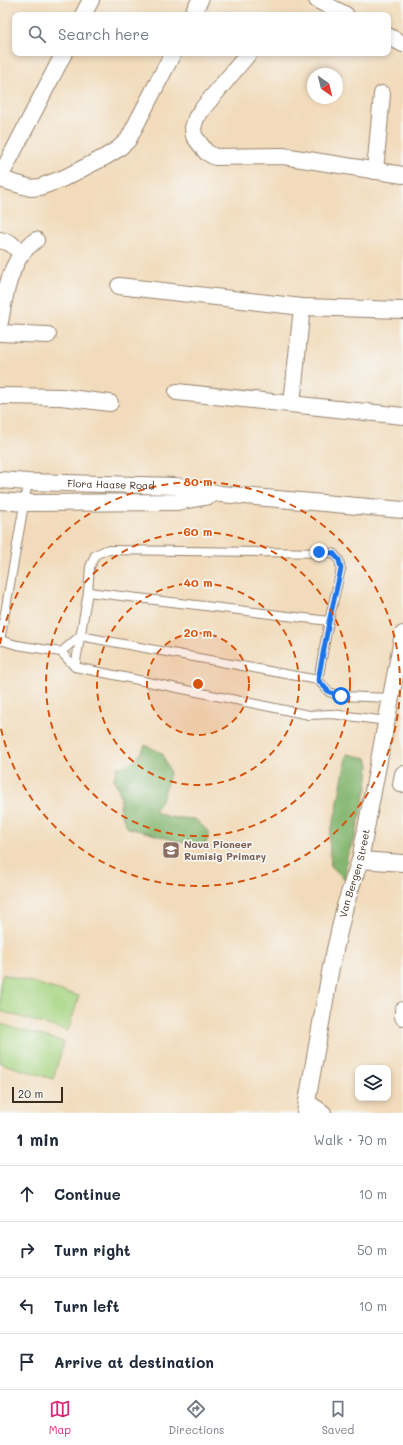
<!DOCTYPE html>
<html lang="en">
<head>
<meta charset="utf-8">
<style>
	body { margin:0; font-family:Mali,sans-serif; background:#f6f6f7; color:#1f2937 }
	.controls { position:absolute; right:12px; bottom:12px; display:grid; overflow:hidden; border-radius:8px; box-shadow:0 2px 6px #0003 }
	.controls button { width:36px; height:36px; display:grid; place-items:center; padding:0; border:0; border-bottom:1px solid #e0e1e3; background:#fff; color:#1f2937; font:20px sans-serif }
	.compass { position:absolute; left:307px; top:68px; width:36px; height:36px; border-radius:50%; background:#fff; box-shadow:0 2px 6px #0003; rotate:145deg }
	.scale { position:absolute; left:12px; bottom:10px; width:51px; box-sizing:border-box; padding-left:4px; border:2px solid #3b2a1e; border-top:0; font-size:11px; line-height:14px; white-space:nowrap; color:#3b2a1e; -webkit-text-stroke:3px #f6f6f2; paint-order:stroke }
	.stop { position:absolute; width:12px; height:12px; margin:-9px; border:3px solid #1a73e8; border-radius:50%; background:#fff }
	.stop.end { background:#1a73e8; border-color:#fff; box-shadow:0 1px 4px #0008 }
	.list { margin:0; padding:0; list-style:none }
	h2 { display:flex; justify-content:space-between; align-items:center; height:52px; margin:0; padding:0 16px; font-size:17px }
	h2 small { font-size:13px; font-weight:400; color:#747a83 }
	.list li { display:grid; grid-template-columns:26px 1fr auto; gap:12px; align-items:center; box-sizing:border-box; height:56px; padding:0 16px; border-top:1px solid #e0e1e3 }
	.list b { display:block; font-size:15px; white-space:nowrap }
	.list em { font-size:13px; font-style:normal; color:#747a83 }
	.icon { flex:none; width:22px; height:22px; fill:none; stroke:currentColor; stroke-width:2; stroke-linecap:round; stroke-linejoin:round }
	.map { position:relative; flex:none; width:403px; height:1113px; overflow:hidden }
	.search { position:absolute; background:#fff; box-shadow:0 2px 6px #0003; left:12px; right:12px; top:12px; height:44px; display:flex; align-items:center; gap:10px; box-sizing:border-box; padding:0 14px; border-radius:8px; color:#747a83; font-size:15px }
	.sheet { height:276px; background:#fff }
	nav { display:flex; justify-content:space-around; align-items:center; box-sizing:border-box; height:56px; border-top:1px solid #e0e1e3; background:#fff; font-size:11px; color:#747a83 }
	nav a { display:grid; justify-items:center; gap:2px }
	nav .on { color:#db2777 }
	.map>svg:first-child { display:block }
	.green { fill:#a8d684; stroke:#728051 }
	.forest { fill:#86b772; stroke:#607048 }
	.lines { fill:none; stroke-linecap:round; stroke-linejoin:round }
	.service-casing { stroke:#96826c; stroke-width:10 }
	.minor-casing { stroke:#96826c; stroke-width:18 }
	.service { stroke:#fff; stroke-width:8 }
	.minor { stroke:#fff; stroke-width:16 }
	.route { stroke:#1a73e8; stroke-width:5 }
	.ring { fill:none; stroke:#d7540e; stroke-width:2; stroke-dasharray:7 5 }
	.labels { text-anchor:middle; dominant-baseline:central; stroke-width:3.5; stroke-linejoin:round; paint-order:stroke }
	.street-label { font-size:10px; fill:#3b2a1e; stroke:#f6f6f2 }
	.education-label { font-size:10px; font-weight:bold; fill:#785e54; stroke:#f6f6f2; text-anchor:start }
	.centre { fill:#d7540e; stroke:#f6f6f2; stroke-width:2 }
	.ring-label { font-size:12px; text-anchor:middle; font-weight:bold; fill:#d7540e; stroke:#f6f6f2; stroke-width:3.5; stroke-linejoin:round; paint-order:stroke }
</style>
</head>
<body>
<div class="map">
<svg width="403" height="1113" viewBox="0 0 403 1113">
	<rect width="100%" height="100%" fill="#f6f6f2"/>
	<filter id="ink" filterUnits="userSpaceOnUse"><feTurbulence type="fractalNoise" baseFrequency=".025" numOctaves="2"/><feDisplacementMap in="SourceGraphic" scale="8" xChannelSelector="R" yChannelSelector="G"/><feConvolveMatrix kernelMatrix="1 2 1 2 8 2 1 2 1" color-interpolation-filters="sRGB"/></filter>
	<filter id="wash" filterUnits="userSpaceOnUse"><feTurbulence type="fractalNoise" baseFrequency=".012" numOctaves="4" result="noise"/><feDisplacementMap in="SourceGraphic" scale="16" xChannelSelector="R" yChannelSelector="G"/><feGaussianBlur stdDeviation="0.9" result="paint"/><feColorMatrix in="noise" values="0 0 0 0 0 0 0 0 0 0 0 0 0 0 0 0 0 1.4 0 .05"/><feComposite in="paint" operator="in"/></filter>
	<g filter="url(#wash)">
		<rect width="100%" height="100%" fill="#f2dbbb"/>
		<g class="green">
			<polygon points="3,974 79,996 68,1031 0,1011 0,984"/>
			<polygon points="0,1024 64,1042 53,1079 0,1063"/>
		</g>
		<g class="forest">
			<path d="M145,745l17,8 8,19 -7,25 -9,14 14,6 27,2 15,14 -6,15c-25,-6 -50,-14 -76,-20l-8,-15 1,-17 -7,-17 3,-12c17,-3 21,-8 28,-22z"/>
			<polygon points="347,754 367,758 369,766 367,786 355,837 347,856 345,879 331,866 329,838 336,812"/>
		</g>
	</g>
	<g filter="url(#ink)">
		<g class="lines">
			<defs>
				<g id="service">
					<polyline points="88,592 329,621"/>
					<polyline points="0,640 17,645 61,652"/>
					<polyline points="0,641 28,482"/>
					<polyline points="75,667 88,592 90,567 95,555 106,550 333,553 339,560 341,569 329,621 318,680"/>
					<polyline points="387,721 332,714 309,715 75,667 61,652 80,636 318,680 329,692 341,696 391,698"/>
				</g>
				<g id="minor">
					<polyline points="317,0 346,15"/>
					<polyline points="83,15 91,0"/>
					<polyline points="192,15 200,0"/>
					<polyline points="388,36 403,44"/>
					<polyline points="249,53 203,108 196,118 193,128 194,136 206,152 215,157 283,156 403,175"/>
					<polyline points="375,171 382,94"/>
					<polyline points="0,177 64,53"/>
					<polyline points="0,179 31,188 40,187 64,178 105,157 118,149 128,140 173,53"/>
					<polyline points="0,240 10,243 22,253"/>
					<polyline points="119,286 302,307 403,310"/>
					<path d="M0,322c4,-23 8,-49 22,-69 4,-5 9,-9 14,-13"/>
					<polyline points="0,333 48,335"/>
					<polyline points="177,392 403,416"/>
					<polyline points="0,396 61,397 110,403"/>
					<polyline points="292,404 302,307"/>
					<path id="s1" d="M0,480l28,2 148,4 45,8 182,16"/>
					<polyline points="0,501 26,503 177,502 210,496"/>
					<polyline points="401,784 403,774"/>
					<polyline points="360,860 403,863"/>
					<polyline points="403,1010 403,1017"/>
					<polyline points="307,1102 323,1113"/>
					<path id="s2" d="M305,1113l26,-146 14,-61 15,-46 43,-226"/>
				</g>
			</defs>
			<use href="#service" class="service-casing"/>
			<use href="#minor" class="minor-casing"/>
			<use href="#service" class="service"/>
			<use href="#minor" class="minor"/>
		</g>
	</g>
	<g class="lines" filter="url(#ink)">
		<polyline class="route" points="319,552 333,553 339,560 341,569 329,622 318,680 329,692 341,696"/>
	</g>
	<circle cx="198" cy="684" r="51" fill="#d7540e" fill-opacity=".12"/>
	<g class="ring">
		<circle cx="198" cy="684" r="51"/>
		<circle cx="198" cy="684" r="101"/>
		<circle cx="198" cy="684" r="152"/>
		<path d="M0 644A202 202 0 1 1 0 724"/>
	</g>
	<defs>
		<symbol id="school-square" viewBox="-11 -11 22 22"><rect x="-9" y="-9" width="18" height="18" rx="4" fill="#8d6e63" stroke="#f6f6f2"/><path d="M0-5L7-2L0 1L-7-2ZM-4 1L0 2.5L4 1V4Q0 6-4 4Z" fill="#fff"/></symbol>
	</defs>
	<g fill-rule="evenodd">
		<use href="#school-square" x="161" y="840" width="20" height="20"/>
	</g>
	<g class="labels">
		<g class="street-label">
			<text stroke="none"><textPath href="#s1" startOffset="111">Flora Haase Road</textPath></text>
			<text stroke="none"><textPath href="#s2" startOffset="245">Van Bergen Street</textPath></text>
		</g>
		<g class="education-label">
			<text x="184" y="844">Nova Pioneer<tspan x="184" dy="12">Rumisig Primary</tspan></text>
		</g>
	</g>
	<circle cx="198" cy="684" r="6" class="centre"/>
	<g class="ring-label">
		<text x="198" y="486">80 m</text>
		<text x="198" y="536">60 m</text>
		<text x="198" y="587">40 m</text>
		<text x="198" y="637">20 m</text>
	</g>
</svg>
<div class="controls">
<button><svg class="icon" aria-label="layers" viewBox="0 0 24 24"><path d="M12 4l9 5-9 5-9-5zM3 14l9 5 9-5"/></svg></button>
</div>
<svg class="compass" viewBox="-18 -18 36 36"><path d="M0-13l5 13h-10z" fill="#e53935"/><path d="M0 13l5-13h-10z" fill="#747a83"/></svg>
<div class="scale">20 m</div>
<div class="stop" style="left:341px;top:696px"></div>
<div class="stop end" style="left:319px;top:552px"></div>
<div class="search"><svg class="icon" aria-label="search" viewBox="0 0 24 24"><circle cx="10" cy="10" r="6"/><path d="M15 15l6 6"/></svg>Search here</div>
</div>
<section class="sheet">
<h2>1 min<small>Walk · 70 m</small></h2>
<ul class="list">
<li><svg class="icon" aria-label="ahead" viewBox="0 0 24 24"><path d="M12 20V5M6 11l6-6 6 6"/></svg><div><b>Continue</b></div><em>10 m</em></li>
<li><svg class="icon" aria-label="right" viewBox="0 0 24 24"><path d="M7 20v-9h11M14 6l5 5-5 5"/></svg><div><b>Turn right</b></div><em>50 m</em></li>
<li><svg class="icon" aria-label="left" viewBox="0 0 24 24"><path d="M17 20v-9H6M10 6l-5 5 5 5"/></svg><div><b>Turn left</b></div><em>10 m</em></li>
<li><svg class="icon" aria-label="arrive" viewBox="0 0 24 24"><path d="M6 21V4h12l-3 4 3 4H6"/></svg><div><b>Arrive at destination</b></div></li>
</ul>
</section>
<nav>
<a class="on"><svg class="icon" aria-label="map" viewBox="0 0 24 24"><path d="M3 6l6-2 6 2 6-2v14l-6 2-6-2-6 2zM9 4v14M15 6v14"/></svg>Map</a>
<a><svg class="icon" aria-label="directions" viewBox="0 0 24 24"><path d="M12 3l9 9-9 9-9-9zM9 14v-3h6M13 9l2 2-2 2"/></svg>Directions</a>
<a><svg class="icon" aria-label="saved" viewBox="0 0 24 24"><path d="M7 4h10v16l-5-4-5 4z"/></svg>Saved</a>
</nav>
</body>
</html>
